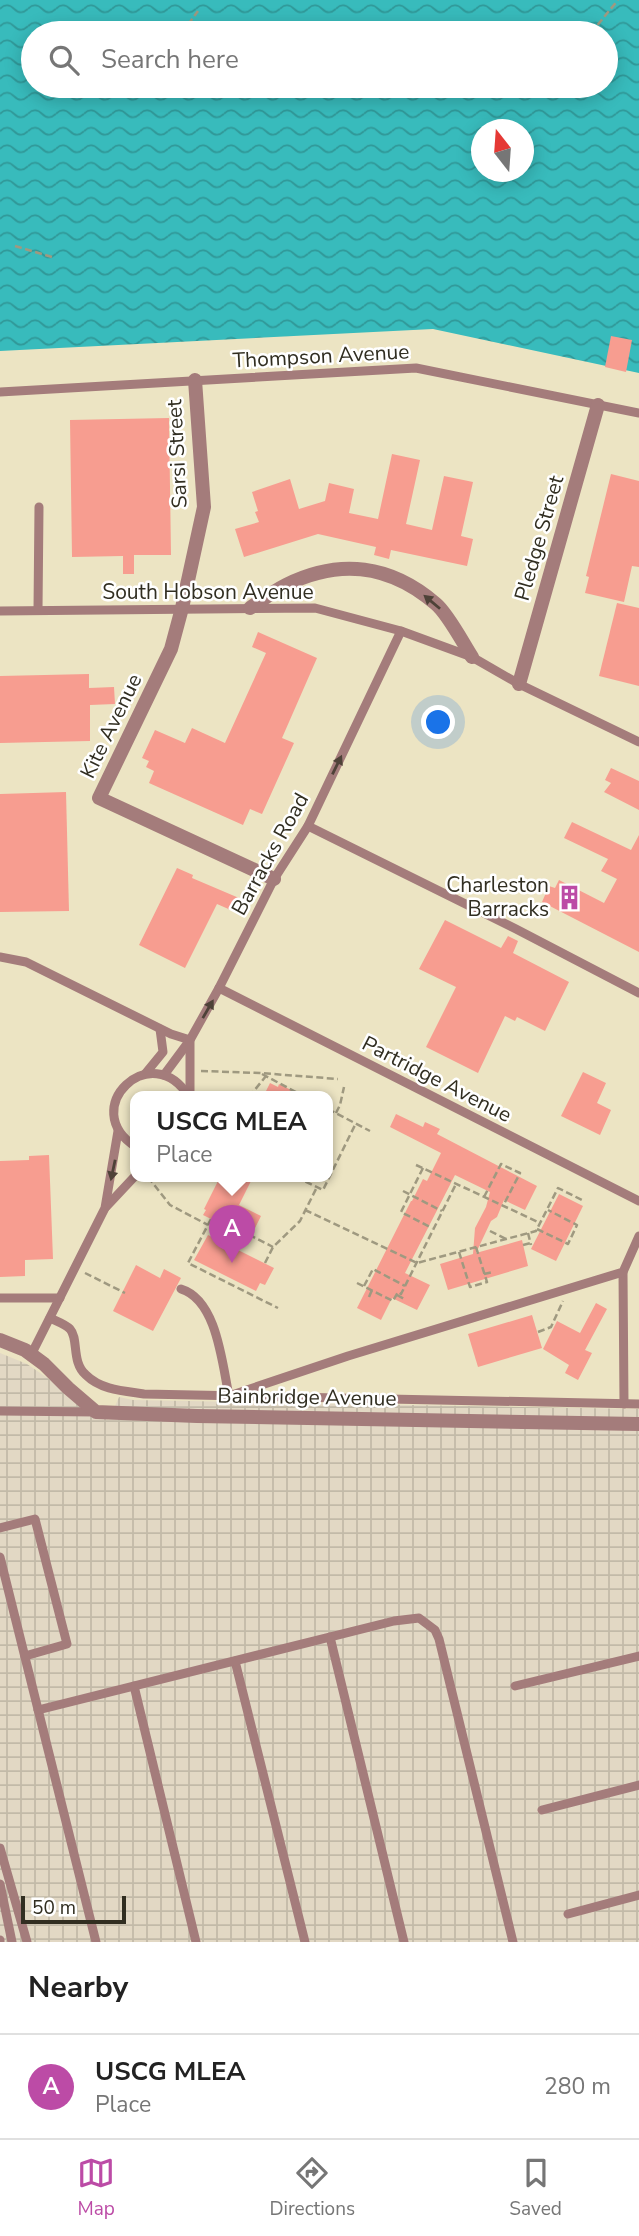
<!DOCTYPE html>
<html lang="en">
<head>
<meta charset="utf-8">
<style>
	body { margin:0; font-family:"Nunito Sans",sans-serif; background:#f6f6f6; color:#222 }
	.compass { position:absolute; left:471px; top:119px; width:63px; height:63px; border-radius:50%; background:#fff; box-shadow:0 4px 18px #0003; rotate:343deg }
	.scale { position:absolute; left:21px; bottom:18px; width:105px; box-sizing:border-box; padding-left:7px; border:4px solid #312e21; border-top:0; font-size:19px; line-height:24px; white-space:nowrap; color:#312e21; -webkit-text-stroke:5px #fff; paint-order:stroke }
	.you { position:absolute; left:439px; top:723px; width:24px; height:24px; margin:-18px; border:5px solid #fff; border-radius:50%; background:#1a73e8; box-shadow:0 0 0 10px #1a73e833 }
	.badge { display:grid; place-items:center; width:46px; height:46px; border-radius:50%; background:#bc4ba6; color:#fff; font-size:23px; font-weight:700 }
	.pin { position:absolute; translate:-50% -58px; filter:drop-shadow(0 2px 4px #0008) }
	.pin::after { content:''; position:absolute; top:37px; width:24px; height:21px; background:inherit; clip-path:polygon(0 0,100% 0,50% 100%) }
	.popup { position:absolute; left:130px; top:1091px; width:203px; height:91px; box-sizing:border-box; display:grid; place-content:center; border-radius:14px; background:#fff; filter:drop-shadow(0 2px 5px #0005); font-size:23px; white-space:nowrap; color:#767676 }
	.popup b { font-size:26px; color:#222 }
	.popup::after { content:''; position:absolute; left:50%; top:100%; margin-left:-14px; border:14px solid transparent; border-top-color:#fff }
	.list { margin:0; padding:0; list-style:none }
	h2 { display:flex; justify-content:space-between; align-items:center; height:91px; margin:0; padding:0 28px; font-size:30px }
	h2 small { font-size:23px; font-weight:400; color:#767676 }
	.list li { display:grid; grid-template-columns:46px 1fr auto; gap:21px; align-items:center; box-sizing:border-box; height:105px; padding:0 28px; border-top:2px solid #e0e0e0 }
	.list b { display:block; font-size:26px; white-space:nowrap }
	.list p { margin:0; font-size:23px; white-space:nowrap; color:#767676 }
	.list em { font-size:23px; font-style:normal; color:#767676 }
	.icon { flex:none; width:38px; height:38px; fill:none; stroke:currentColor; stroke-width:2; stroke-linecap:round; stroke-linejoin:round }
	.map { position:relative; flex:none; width:639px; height:1942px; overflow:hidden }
	.search { position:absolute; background:#fff; box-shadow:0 4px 18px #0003; left:21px; right:21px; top:21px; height:77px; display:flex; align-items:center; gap:18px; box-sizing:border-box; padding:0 24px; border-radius:38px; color:#767676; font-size:26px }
	.sheet { height:196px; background:#fff }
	nav { display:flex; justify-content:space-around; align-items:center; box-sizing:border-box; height:98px; border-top:2px solid #e0e0e0; background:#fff; font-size:19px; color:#767676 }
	nav a { display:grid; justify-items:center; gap:4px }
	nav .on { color:#bc4ba6 }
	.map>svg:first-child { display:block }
	.industrial { fill:url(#industrial-grid) }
	.water { fill:url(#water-waves); fill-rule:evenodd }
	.building { fill:#f79d90 }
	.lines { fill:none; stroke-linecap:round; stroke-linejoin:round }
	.path { stroke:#9f9980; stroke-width:2.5; stroke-dasharray:7 3.5; stroke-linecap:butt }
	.service { stroke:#a47c7b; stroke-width:9 }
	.minor { stroke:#a47c7b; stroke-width:14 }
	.oneway { fill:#4e4238 }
	.labels { text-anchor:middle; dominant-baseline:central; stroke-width:5; stroke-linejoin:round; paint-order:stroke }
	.street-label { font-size:21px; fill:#312e21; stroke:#fff }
	.poi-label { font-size:21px; fill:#312e21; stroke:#fff; text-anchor:end }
</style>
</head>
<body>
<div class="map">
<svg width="639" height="1942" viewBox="0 0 639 1942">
	<defs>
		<pattern id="industrial-grid" width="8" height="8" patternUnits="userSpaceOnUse" patternTransform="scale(1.75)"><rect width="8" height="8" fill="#e2d8c4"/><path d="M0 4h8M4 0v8" fill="none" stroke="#c2baa8"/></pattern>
		<pattern id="water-waves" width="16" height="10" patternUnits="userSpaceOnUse" patternTransform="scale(1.75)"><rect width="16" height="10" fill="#38bbbc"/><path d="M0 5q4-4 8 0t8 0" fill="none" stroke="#309898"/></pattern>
	</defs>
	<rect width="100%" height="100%" fill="#ece4c3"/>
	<polygon class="industrial" points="0,1353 27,1364 109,1420 119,1397 133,1400 639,1409 639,1942 0,1942"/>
	<path class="water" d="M0,0h639v373l-206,-44 -433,22zM33,33h573v53h-573zM482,130h42v42h-42z"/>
	<g class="building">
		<polygon points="611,336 632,340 626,372 605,367"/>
		<polygon points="169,418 171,555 134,555 134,574 123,574 123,556 72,557 70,420"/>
		<polygon points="392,454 420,460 406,524 432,530 444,476 473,482 461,536 473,539 467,566 391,550 389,559 374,555 376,547 318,534 244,557 235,529 259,522 255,512 258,511 252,492 290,479 299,509 325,501 329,483 354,489 349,513 378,519"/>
		<polygon points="611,474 639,481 639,567 632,566 624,602 585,593 589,577 586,576"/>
		<polygon points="617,603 639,608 639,686 599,676"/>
		<polygon points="258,632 317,658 282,738 294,743 262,814 250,809 243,825 149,783 154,771 146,767 149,761 142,758 155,730 185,743 192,728 225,743 266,653 252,647"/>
		<polygon points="89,674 89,688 114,687 115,704 90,705 90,741 0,743 0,676"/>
		<polygon points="611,768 639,781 639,810 604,792 611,783 605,780"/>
		<polygon points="66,792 69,911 0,912 0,794"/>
		<polygon points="572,822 631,850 639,835 639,952 542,902 549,886 555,888 559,880 604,903 617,879 601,871 608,859 564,838"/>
		<polygon points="177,868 193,875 192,878 239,898 233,911 217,904 185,968 139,945"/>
		<polygon points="445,920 501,948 508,936 518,941 513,953 569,982 545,1031 517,1017 515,1021 505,1016 478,1073 426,1047 456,987 419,969"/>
		<polygon points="583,1072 606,1083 597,1103 611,1110 600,1135 561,1116"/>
		<polygon points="270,1083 278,1087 279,1084 305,1097 263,1097"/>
		<polygon points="396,1114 423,1127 425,1122 440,1129 437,1134 537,1186 525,1210 504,1200 497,1217 491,1221 476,1253 522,1240 528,1266 448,1290 440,1264 473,1254 475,1228 486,1207 490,1192 455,1175 405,1273 430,1285 417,1310 392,1298 381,1320 357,1308 411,1201 412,1201 423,1179 427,1181 441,1153 390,1127"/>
		<polygon points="49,1155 53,1259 25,1260 25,1276 0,1277 0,1161 29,1160 29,1156"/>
		<polygon points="220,1177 253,1177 239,1205 261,1216 255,1228 233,1217 230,1222 222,1217 219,1223 203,1215 206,1210 204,1209"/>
		<polygon points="559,1194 583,1206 556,1261 531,1249"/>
		<polygon points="208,1235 274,1268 265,1285 260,1283 256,1291 194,1260"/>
		<polygon points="136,1265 160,1278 164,1269 181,1278 153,1331 113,1311"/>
		<polygon points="596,1303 607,1309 585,1350 592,1353 578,1380 565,1373 569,1365 543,1349 557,1321 580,1333"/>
		<polygon points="532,1315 542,1348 478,1367 468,1334"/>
	</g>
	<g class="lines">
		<g class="path">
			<polyline points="182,33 198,11"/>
			<polyline points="591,33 618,0"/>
			<polyline points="136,89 138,86"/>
			<polyline points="15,246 52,257"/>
			<polyline points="201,1071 260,1073 338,1079"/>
			<polyline points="262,1074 305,1097"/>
			<polyline points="249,1097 266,1076"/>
			<polyline points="328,1109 370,1131"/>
			<polyline points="336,1113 340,1105 344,1087"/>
			<polyline points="416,1165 540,1223"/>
			<polyline points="423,1168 401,1212 432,1228"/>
			<polyline points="148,1177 170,1205 208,1225"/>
			<polyline points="296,1177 323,1190 356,1123"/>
			<polyline points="403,1191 442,1211"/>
			<polyline points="484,1197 501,1164 520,1173 503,1206"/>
			<polyline points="305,1210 417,1263 536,1231 558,1188 582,1200"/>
			<polyline points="211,1219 188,1263 278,1308"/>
			<polyline points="226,1219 224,1222 273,1247"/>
			<polyline points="537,1229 568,1244 577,1225 548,1210"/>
			<polyline points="490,1231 506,1239"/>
			<polyline points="528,1233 531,1245"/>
			<polyline points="523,1245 531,1243"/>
			<polyline points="459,1252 470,1287 487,1282 476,1247"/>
			<polyline points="265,1263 273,1247 300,1221 317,1187"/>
			<polyline points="85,1273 125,1293"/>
			<polyline points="484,1274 493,1272"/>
			<polyline points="357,1283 393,1301 398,1292 401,1294 456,1184"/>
			<polyline points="364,1286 373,1269 405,1286"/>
			<polyline points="397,1295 406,1300"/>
			<polyline points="369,1297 372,1290"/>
			<polyline points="538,1332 551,1327 563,1301"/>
		</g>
		<g class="service">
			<polyline points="0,392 416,368 639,413"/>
			<polyline points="38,610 39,507"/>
			<polyline points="0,611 315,608 401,631 472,657 519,684 639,742"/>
			<polyline points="308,826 516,929 639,993"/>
			<polyline points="0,957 26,962 171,1034 190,1040 164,1075"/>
			<polyline points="219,988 639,1201"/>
			<polyline points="145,1074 163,1052 160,1029"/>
			<polyline points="190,1097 190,1040 219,988 274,879 308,826 401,631"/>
			<path d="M136,1147c-60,-38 16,-111 53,-50"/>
			<polyline points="106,1207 136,1175"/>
			<polyline points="623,1272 624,1404"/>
			<path d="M181,1289c36,11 41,74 48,107l119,-40 275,-84 16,-36"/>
			<polyline points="0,1298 60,1298"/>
			<path d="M50,1318c6,3 15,6 20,11 9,10 1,33 16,46 15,15 38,16 58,19l495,10"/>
			<polyline points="31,1355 105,1208 118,1131"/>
			<polyline points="0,1411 96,1412"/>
			<polyline points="0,1528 35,1519 67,1644 25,1656"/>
			<polyline points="0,1557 96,1942"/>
			<polyline points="330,1637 404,1942"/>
			<polyline points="235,1661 305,1942"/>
			<polyline points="134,1686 196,1942"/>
			<polyline points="515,1686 639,1656"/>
			<polyline points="38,1710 394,1621 419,1618 435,1630 439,1639 513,1942"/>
			<polyline points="542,1810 639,1785"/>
			<polyline points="0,1848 27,1942"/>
			<polyline points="0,1884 12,1942"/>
			<polyline points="568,1914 639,1895"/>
			<polyline points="0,1940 0,1942"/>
		</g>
		<g class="minor">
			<polyline points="195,380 204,507 182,608 171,649 99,798 274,879"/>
			<path d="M250,608c12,-8 24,-17 36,-23 54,-27 105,-20 150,19 12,10 27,39 36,53"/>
			<polyline points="519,684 598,405"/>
			<polyline points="0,1340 25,1350 44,1364 68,1388 96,1412 197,1416 639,1424"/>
		</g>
	</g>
	<defs><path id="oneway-solid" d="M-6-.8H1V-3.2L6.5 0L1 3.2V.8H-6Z" transform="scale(1.75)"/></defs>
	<g class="oneway">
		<use href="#oneway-solid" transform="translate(432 602) rotate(-140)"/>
		<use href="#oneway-solid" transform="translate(337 765) rotate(-64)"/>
		<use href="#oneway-solid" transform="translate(208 1009) rotate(-60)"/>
		<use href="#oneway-solid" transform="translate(113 1170) rotate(102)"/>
	</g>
	<defs>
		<symbol id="building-bare" viewBox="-9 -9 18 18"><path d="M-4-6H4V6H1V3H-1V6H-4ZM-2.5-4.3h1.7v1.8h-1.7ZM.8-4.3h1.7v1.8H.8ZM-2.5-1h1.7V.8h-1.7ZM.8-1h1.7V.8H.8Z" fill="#bc4ba6" stroke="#fff" stroke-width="2.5" paint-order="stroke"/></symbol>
	</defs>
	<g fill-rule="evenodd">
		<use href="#building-bare" x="552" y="880" width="35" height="35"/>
	</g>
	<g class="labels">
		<g class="street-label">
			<text transform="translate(321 356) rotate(-3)">Thompson Avenue</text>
			<text transform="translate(177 454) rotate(-93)">Sarsi Street</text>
			<text transform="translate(539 538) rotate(-74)">Pledge Street</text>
			<text x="208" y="592">South Hobson Avenue</text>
			<text transform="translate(111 726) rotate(-64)">Kite Avenue</text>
			<text transform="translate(270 854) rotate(-61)">Barracks Road</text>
			<text transform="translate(437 1079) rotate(27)">Partridge Avenue</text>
			<text transform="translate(307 1397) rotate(1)">Bainbridge Avenue</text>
		</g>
		<g class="poi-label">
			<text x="549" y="885">Charleston<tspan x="549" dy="24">Barracks</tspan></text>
		</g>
	</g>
</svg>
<svg class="compass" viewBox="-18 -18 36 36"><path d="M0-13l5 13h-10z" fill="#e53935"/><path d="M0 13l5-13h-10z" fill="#767676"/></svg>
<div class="scale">50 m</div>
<div class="you"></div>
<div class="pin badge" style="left:232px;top:1263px">A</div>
<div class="popup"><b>USCG MLEA</b>Place</div>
<div class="search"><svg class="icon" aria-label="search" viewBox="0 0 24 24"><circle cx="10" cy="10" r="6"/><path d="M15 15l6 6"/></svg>Search here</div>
</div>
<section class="sheet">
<h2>Nearby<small></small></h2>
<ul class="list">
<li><span class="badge">A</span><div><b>USCG MLEA</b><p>Place</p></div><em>280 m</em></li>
</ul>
</section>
<nav>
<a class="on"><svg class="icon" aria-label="map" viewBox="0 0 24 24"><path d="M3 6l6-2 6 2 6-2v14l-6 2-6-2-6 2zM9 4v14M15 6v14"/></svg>Map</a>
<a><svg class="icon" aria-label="directions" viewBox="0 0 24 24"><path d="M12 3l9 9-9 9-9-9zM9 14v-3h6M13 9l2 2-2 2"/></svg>Directions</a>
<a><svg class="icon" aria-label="saved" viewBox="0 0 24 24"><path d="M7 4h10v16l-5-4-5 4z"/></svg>Saved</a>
</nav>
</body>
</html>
